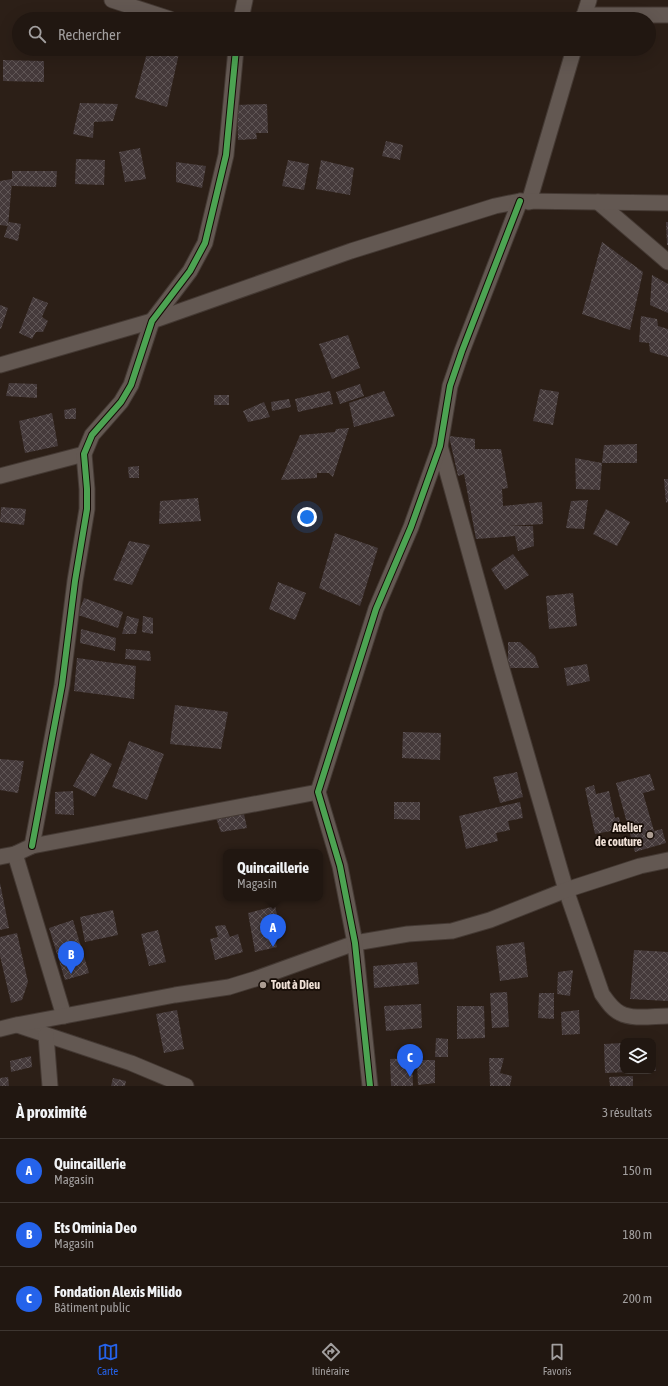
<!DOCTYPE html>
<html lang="fr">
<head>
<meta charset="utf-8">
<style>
	body { margin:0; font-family:"Asap Condensed",sans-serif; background:#29201a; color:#f1f3f6 }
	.controls { position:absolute; right:12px; bottom:12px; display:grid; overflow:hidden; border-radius:8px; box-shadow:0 4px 16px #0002 }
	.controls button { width:36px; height:36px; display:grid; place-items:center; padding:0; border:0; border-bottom:1px solid #3e3631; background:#211711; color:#f1f3f6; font:20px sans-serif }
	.you { position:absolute; left:307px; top:517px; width:14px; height:14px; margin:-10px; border:3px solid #fff; border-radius:50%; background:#1a73e8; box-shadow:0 0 0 6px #1a73e833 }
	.badge { display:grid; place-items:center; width:26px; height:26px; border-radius:50%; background:#2563eb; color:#fff; font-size:13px; font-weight:700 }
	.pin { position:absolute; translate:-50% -33px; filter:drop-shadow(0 1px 2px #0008) }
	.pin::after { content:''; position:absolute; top:21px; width:14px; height:12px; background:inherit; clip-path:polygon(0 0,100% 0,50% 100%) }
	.popup { position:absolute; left:223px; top:849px; width:100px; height:52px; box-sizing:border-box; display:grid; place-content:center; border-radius:8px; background:#211711; filter:drop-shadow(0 1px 3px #0005); font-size:13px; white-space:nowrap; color:#a29f9f }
	.popup b { font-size:15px; color:#f1f3f6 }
	.popup::after { content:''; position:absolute; left:50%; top:100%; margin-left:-8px; border:8px solid transparent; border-top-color:#211711 }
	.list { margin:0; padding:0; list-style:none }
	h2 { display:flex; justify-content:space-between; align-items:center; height:52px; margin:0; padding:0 16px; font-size:17px }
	h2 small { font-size:13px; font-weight:400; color:#a29f9f }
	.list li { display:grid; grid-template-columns:26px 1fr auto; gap:12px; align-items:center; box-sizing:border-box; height:64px; padding:0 16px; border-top:1px solid #3e3631 }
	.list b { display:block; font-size:15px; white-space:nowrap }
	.list p { margin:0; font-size:13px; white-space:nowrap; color:#a29f9f }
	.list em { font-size:13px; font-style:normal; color:#a29f9f }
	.icon { flex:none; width:22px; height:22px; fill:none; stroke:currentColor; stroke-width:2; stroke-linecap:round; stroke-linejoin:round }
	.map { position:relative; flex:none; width:668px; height:1086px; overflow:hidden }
	.search { position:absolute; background:#211711; box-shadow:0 4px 16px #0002; left:12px; right:12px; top:12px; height:44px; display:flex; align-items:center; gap:10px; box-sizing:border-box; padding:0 14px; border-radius:22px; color:#a29f9f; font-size:15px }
	.sheet { height:244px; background:#211711 }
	nav { display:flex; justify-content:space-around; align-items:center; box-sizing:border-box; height:56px; border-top:1px solid #3e3631; background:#211711; font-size:11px; color:#a29f9f }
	nav a { display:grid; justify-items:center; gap:2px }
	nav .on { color:#2563eb }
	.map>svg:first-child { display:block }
	.building { fill:url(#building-cross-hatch) }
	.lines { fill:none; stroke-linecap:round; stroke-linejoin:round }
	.street-casing { stroke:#443933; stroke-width:17 }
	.street { stroke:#635852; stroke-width:15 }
	.cycleway-casing { stroke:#150b05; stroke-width:8 }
	.cycleway { stroke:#4ca352; stroke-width:6 }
	.poi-dot { fill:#ab9c92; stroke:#150b05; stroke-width:1.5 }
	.labels { text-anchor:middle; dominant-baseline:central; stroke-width:3.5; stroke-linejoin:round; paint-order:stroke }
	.poi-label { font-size:12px; font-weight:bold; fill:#efdfd5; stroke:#150b05; text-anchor:end }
</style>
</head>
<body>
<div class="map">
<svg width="668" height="1086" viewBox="0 0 668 1086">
	<defs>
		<pattern id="building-cross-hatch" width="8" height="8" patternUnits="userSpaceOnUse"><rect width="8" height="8" fill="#453a3b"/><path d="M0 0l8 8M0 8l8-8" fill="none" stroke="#605656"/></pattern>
	</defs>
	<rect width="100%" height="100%" fill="#2c1f17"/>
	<g class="building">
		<polygon points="148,49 180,49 167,107 135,98"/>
		<polygon points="3,60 44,61 44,82 3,81"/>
		<polygon points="80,103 118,104 113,121 94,122 93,138 73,134"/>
		<polygon points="267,104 268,133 256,133 257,139 238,140 237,105"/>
		<polygon points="386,141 403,145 400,160 382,156"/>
		<polygon points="140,148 146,179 125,182 119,152"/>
		<polygon points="76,159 105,160 104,185 75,184"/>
		<polygon points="288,160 309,164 304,190 282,186"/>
		<polygon points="321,160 354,168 350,195 316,189"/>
		<polygon points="176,162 206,166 202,188 176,182"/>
		<polygon points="12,171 57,171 56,187 12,186 12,182 8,226 0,225 0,181 12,179"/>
		<polygon points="9,222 21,224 18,241 4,237"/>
		<polygon points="666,222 668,222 668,245 667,245"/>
		<polygon points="602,242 643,272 630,330 582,314"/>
		<polygon points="652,275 668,284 668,313 650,305"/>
		<polygon points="33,297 48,303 42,317 48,321 43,332 36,332 32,339 19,333"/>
		<polygon points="0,305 8,308 1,329 0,328"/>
		<polygon points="641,316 657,319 658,326 668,329 668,357 650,352 649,343 639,342"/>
		<polygon points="348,335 360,368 332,379 319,344"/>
		<polygon points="9,383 37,384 37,398 6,396"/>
		<polygon points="360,384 364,396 340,404 336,392"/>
		<polygon points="540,389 559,392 553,425 533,421"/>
		<polygon points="330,391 333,404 298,412 295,399"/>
		<polygon points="384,391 395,416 354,427 349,403"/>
		<rect x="214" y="395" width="15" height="10"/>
		<polygon points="289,399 291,407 272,411 271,402"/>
		<polygon points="264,402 270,417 248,422 243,411"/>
		<polygon points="76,408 76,419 65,419 64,410"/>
		<polygon points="52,413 58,446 25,453 19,421"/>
		<polygon points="349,428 333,477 329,473 317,473 317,478 281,480 300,435 335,432 336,429"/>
		<polygon points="449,436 475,439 475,449 501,449 508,488 502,489 503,506 542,502 543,524 507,526 533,526 534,546 518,551 515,536 476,539 464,474 458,476"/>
		<polygon points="637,444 637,463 602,463 604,445"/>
		<polygon points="575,458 602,463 600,490 576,489"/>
		<polygon points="139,466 139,478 129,478 128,467"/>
		<polygon points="664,479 668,479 668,502 666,503"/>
		<polygon points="198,498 201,521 159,524 160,501"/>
		<polygon points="588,500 584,529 566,528 571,501"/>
		<polygon points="1,507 26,509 24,525 0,522"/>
		<polygon points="606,509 630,522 617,546 593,534"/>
		<polygon points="335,533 378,548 360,606 319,588"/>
		<polygon points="129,541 150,545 132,585 113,580"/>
		<polygon points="513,554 529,575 505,590 491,569"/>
		<polygon points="278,582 306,593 295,620 269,609"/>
		<polygon points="573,593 577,626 549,629 546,596"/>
		<polygon points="84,598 123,612 118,628 78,615"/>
		<polygon points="127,616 139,619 136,634 122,634"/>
		<polygon points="143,616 153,618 153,634 142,632"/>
		<polygon points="81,629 116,638 115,651 80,643"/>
		<polygon points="508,642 520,642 535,656 539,668 508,668"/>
		<polygon points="126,649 150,651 151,661 125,659"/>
		<polygon points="77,658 136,666 134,699 74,691"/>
		<polygon points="587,664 590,681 567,686 564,668"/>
		<polygon points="175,705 228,712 221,749 170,744"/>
		<polygon points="403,732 441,733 440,760 402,758"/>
		<polygon points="129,741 164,754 147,800 112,787"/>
		<polygon points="91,753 112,764 95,797 73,786"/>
		<polygon points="0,759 24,761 18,793 0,790"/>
		<polygon points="517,772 523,797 500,803 493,777"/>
		<polygon points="650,774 655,790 643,793 654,831 662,829 666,843 635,852 616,783"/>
		<polygon points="594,785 596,794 609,791 615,818 619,817 621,829 595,834 585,788"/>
		<polygon points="73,791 74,815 55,814 55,792"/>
		<polygon points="394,802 420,802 420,820 394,819"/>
		<polygon points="520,802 523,818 508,821 510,830 496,833 498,841 466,849 459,816"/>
		<polygon points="244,814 247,828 221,832 216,818"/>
		<polygon points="0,883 9,928 0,930"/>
		<polygon points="275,906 281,932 273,933 277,947 255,952 248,913"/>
		<polygon points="113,910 118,935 85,942 80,917"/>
		<polygon points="73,920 89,973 65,980 49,928"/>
		<polygon points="225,925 230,937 238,934 243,952 215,960 210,939 218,937 215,926"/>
		<polygon points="158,930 166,962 149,966 141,934"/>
		<polygon points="17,933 28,982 22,1000 11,1003 0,956 0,937"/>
		<polygon points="524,942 528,977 500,981 496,946"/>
		<polygon points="634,950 668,952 668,1001 630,999"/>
		<polygon points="417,962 419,984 374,988 373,966"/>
		<polygon points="573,970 570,996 557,994 558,972"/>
		<polygon points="507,992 509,1027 492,1028 490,993"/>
		<polygon points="539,993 554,993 554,1019 538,1018"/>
		<polygon points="421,1004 422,1028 386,1031 384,1006"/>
		<polygon points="457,1006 484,1006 485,1038 457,1039"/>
		<polygon points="177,1010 184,1049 164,1053 156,1014"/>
		<polygon points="579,1010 580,1034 562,1035 561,1012"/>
		<polygon points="436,1038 448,1039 448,1057 435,1057"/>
		<polygon points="653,1041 654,1041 656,1071 653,1071"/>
		<polygon points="623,1043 623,1071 628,1071 628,1072 605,1073 604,1044"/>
		<polygon points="31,1056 32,1067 11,1072 10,1061"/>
		<polygon points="412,1058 413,1086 391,1086 390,1059"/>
		<polygon points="489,1058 504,1058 500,1073 512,1076 510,1086 490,1086"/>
		<polygon points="417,1060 435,1060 435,1083 418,1085"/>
		<polygon points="633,1076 633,1086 610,1086 609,1077"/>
		<polygon points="8,1077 9,1086 0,1086 0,1078"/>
		<polygon points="113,1078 126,1081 125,1086 111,1086"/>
	</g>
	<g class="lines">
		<defs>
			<g id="street">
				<polyline points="112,0 170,19"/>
				<polyline points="584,15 668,15"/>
				<polyline points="241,19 245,0"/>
				<polyline points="583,19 589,0"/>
				<polyline points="529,202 574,49"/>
				<polyline points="598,202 668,262"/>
				<polyline points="0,365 152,321 351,251 495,206 520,201 668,203"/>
				<path d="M440,446l62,223 64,221 36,104c5,7 10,15 18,19 13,7 33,3 48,3"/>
				<polyline points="0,476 84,454"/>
				<polyline points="32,846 62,685 75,581 87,509 87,489 84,454 92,435 121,402 131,385 152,321 190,271 205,243 226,155 236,49"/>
				<polyline points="15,854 64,1016"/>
				<polyline points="0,857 15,854 32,846 318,792"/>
				<polyline points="17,1025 131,1063 186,1086"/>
				<polyline points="0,1029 16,1025 175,995 229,987 255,979 355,943 408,934 452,931 490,920 566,890 640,866 668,860"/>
				<polyline points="46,1035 50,1086"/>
				<polyline points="370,1086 355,943 340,866 318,792 376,609 411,527 440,446 450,386 462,351 520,201"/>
			</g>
		</defs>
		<use href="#street" class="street-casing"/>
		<use href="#street" class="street"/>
		<defs>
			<g id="cycleway">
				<polyline points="32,846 62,685 75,581 87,509 87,489 84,454 92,435 121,402 131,385 152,321 190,271 205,243 226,155 236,49"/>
				<polyline points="370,1086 355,943 340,866 318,792 376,609 411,527 440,446 450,386 462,351 520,201"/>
			</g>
		</defs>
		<use href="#cycleway" class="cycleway-casing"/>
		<use href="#cycleway" class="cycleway"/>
	</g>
	<g class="poi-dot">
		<circle cx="650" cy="835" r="4"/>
		<circle cx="263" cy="985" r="4"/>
	</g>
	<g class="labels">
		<g class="poi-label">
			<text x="642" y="828">Atelier<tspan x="642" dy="14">de couture</tspan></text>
			<text x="271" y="985" text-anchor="start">Tout à Dieu</text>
		</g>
	</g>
</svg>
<div class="controls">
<button><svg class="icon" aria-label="layers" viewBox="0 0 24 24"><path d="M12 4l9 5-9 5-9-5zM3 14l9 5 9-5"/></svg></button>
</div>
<div class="you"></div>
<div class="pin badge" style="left:273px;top:947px">A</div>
<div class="popup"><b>Quincaillerie</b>Magasin</div>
<div class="pin badge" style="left:71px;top:974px">B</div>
<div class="pin badge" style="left:410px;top:1077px">C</div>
<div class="search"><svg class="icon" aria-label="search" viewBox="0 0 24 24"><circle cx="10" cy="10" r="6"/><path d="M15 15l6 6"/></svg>Rechercher</div>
</div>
<section class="sheet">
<h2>À proximité<small>3 résultats</small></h2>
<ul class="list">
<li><span class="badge">A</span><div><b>Quincaillerie</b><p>Magasin</p></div><em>150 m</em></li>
<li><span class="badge">B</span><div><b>Ets Ominia Deo</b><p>Magasin</p></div><em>180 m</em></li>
<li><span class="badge">C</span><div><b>Fondation Alexis Milido</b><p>Bâtiment public</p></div><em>200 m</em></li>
</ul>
</section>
<nav>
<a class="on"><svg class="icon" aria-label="map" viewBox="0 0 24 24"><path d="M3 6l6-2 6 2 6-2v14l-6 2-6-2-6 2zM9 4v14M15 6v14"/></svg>Carte</a>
<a><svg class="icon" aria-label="directions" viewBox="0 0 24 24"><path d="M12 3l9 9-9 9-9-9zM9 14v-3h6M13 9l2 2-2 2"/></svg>Itinéraire</a>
<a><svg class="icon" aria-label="saved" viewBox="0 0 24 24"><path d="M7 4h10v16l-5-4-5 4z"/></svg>Favoris</a>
</nav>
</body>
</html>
